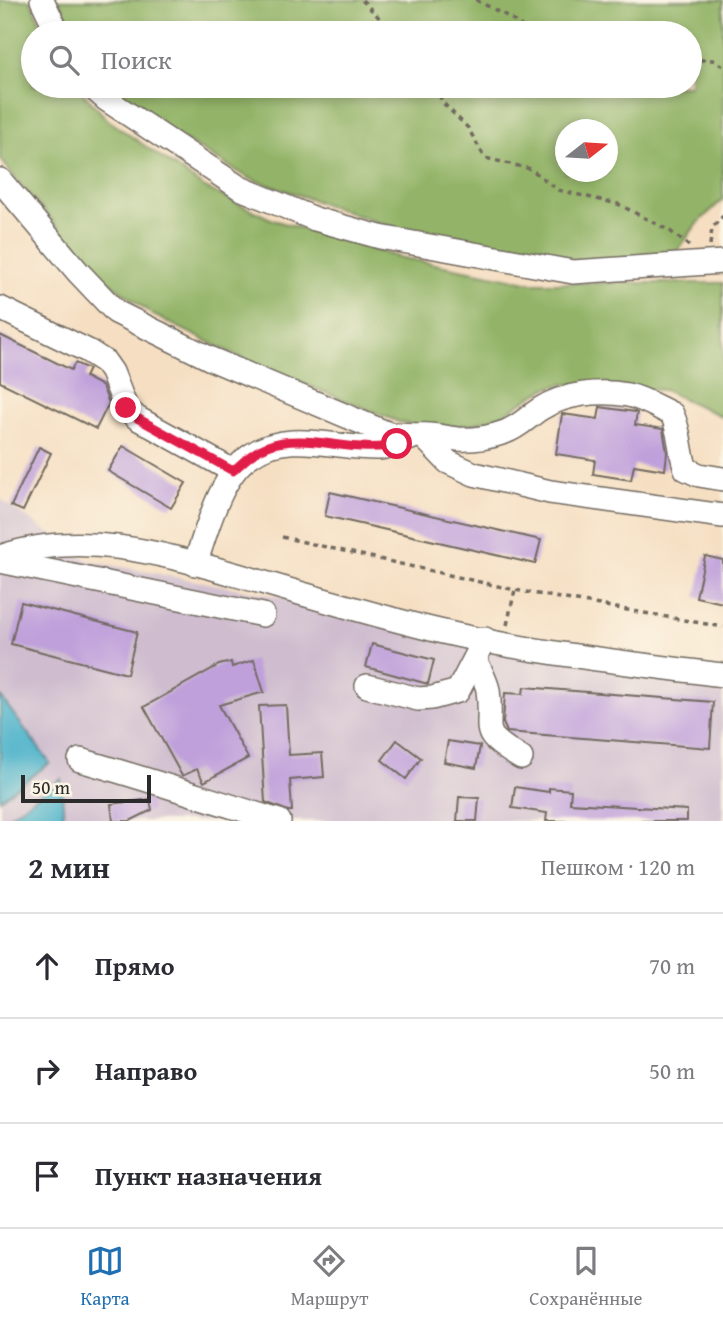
<!DOCTYPE html>
<html lang="ru">
<head>
<meta charset="utf-8">
<style>
	body { margin:0; font-family:"Gentium Book Plus",serif; background:#f7f7f7; color:#2b2b33 }
	.compass { position:absolute; left:555px; top:119px; width:63px; height:63px; border-radius:50%; background:#fff; box-shadow:0 4px 10px #0003; rotate:73deg }
	.scale { position:absolute; left:21px; bottom:18px; width:130px; box-sizing:border-box; padding-left:7px; border:4px solid #2b2b2b; border-top:0; font-size:19px; line-height:24px; white-space:nowrap; color:#2b2b2b; -webkit-text-stroke:5px #fcf5e5; paint-order:stroke }
	.stop { position:absolute; width:21px; height:21px; margin:-16px; border:5px solid #e11d48; border-radius:50%; background:#fff }
	.stop.end { background:#e11d48; border-color:#fff; box-shadow:0 2px 7px #0008 }
	.list { margin:0; padding:0; list-style:none }
	h2 { display:flex; justify-content:space-between; align-items:center; height:91px; margin:0; padding:0 28px; font-size:30px }
	h2 small { font-size:23px; font-weight:400; color:#7c7c81 }
	.list li { display:grid; grid-template-columns:46px 1fr auto; gap:21px; align-items:center; box-sizing:border-box; height:105px; padding:0 28px; border-top:2px solid #e1e1e2 }
	.list b { display:block; font-size:26px; white-space:nowrap }
	.list em { font-size:23px; font-style:normal; color:#7c7c81 }
	.icon { flex:none; width:38px; height:38px; fill:none; stroke:currentColor; stroke-width:2; stroke-linecap:round; stroke-linejoin:round }
	.map { position:relative; flex:none; width:723px; height:821px; overflow:hidden }
	.search { position:absolute; background:#fff; box-shadow:0 4px 10px #0003; left:21px; right:21px; top:21px; height:77px; display:flex; align-items:center; gap:18px; box-sizing:border-box; padding:0 24px; border-radius:38px; color:#7c7c81; font-size:26px }
	.sheet { height:406px; background:#fff }
	nav { display:flex; justify-content:space-around; align-items:center; box-sizing:border-box; height:98px; border-top:2px solid #e1e1e2; background:#fff; font-size:19px; color:#7c7c81 }
	nav a { display:grid; justify-items:center; gap:4px }
	nav .on { color:#1f6fb2 }
	.map>svg:first-child { display:block }
	.industrial { fill:#cfbdcf }
	.forest { fill:#93b467; stroke:#5f7049; stroke-width:2; fill-rule:evenodd }
	.water { fill:#4cb2cb; stroke:#3c6e7b; stroke-width:2 }
	.building { fill:#bfa0db }
	.lines { fill:none; stroke-linecap:round; stroke-linejoin:round }
	.minor-casing { stroke:#726a60; stroke-width:26 }
	.path { stroke:#726a60; stroke-width:3.5; stroke-dasharray:5 5; stroke-linecap:butt }
	.minor { stroke:#fff; stroke-width:23 }
	.route { stroke:#e11d48; stroke-width:9 }
</style>
</head>
<body>
<div class="map">
<svg width="723" height="821" viewBox="0 0 723 821">
	<rect width="100%" height="100%" fill="#fcf5e5"/>
	<filter id="ink" filterUnits="userSpaceOnUse"><feTurbulence type="fractalNoise" baseFrequency=".0143" numOctaves="2"/><feDisplacementMap in="SourceGraphic" scale="14" xChannelSelector="R" yChannelSelector="G"/><feConvolveMatrix kernelMatrix="1 2 1 2 8 2 1 2 1" color-interpolation-filters="sRGB"/></filter>
	<filter id="wash" filterUnits="userSpaceOnUse"><feTurbulence type="fractalNoise" baseFrequency=".00686" numOctaves="4" result="noise"/><feDisplacementMap in="SourceGraphic" scale="28" xChannelSelector="R" yChannelSelector="G"/><feGaussianBlur stdDeviation="1.57" result="paint"/><feColorMatrix in="noise" values="0 0 0 0 0 0 0 0 0 0 0 0 0 0 0 0 0 1.4 0 .05"/><feComposite in="paint" operator="in"/></filter>
	<g filter="url(#wash)">
		<rect width="100%" height="100%" fill="#f5dec1"/>
		<polygon class="industrial" points="0,499 89,561 723,679 723,821 64,821 60,779 0,821 0,799 50,763 0,696"/>
		<g class="forest">
			<polygon points="0,0 30,0 45,33 33,33 33,86 76,86 108,120 205,188 273,220 398,257 532,283 723,283 723,417 664,390 563,384 547,388 530,397 501,416 473,424 435,429 399,422 250,362 153,315 100,275 14,177 0,158"/>
			<path d="M59,0h664v199l-27,26 -25,35 -84,2 -58,-6 -129,-26 -151,-52 -95,-56 -41,-36h577v-53h-617zM566,130h42v42h-42z"/>
		</g>
		<g class="water">
			<polygon points="0,696 50,763 0,799"/>
			<polygon points="61,779 64,821 2,821"/>
		</g>
		<g id="blocks">
			<g class="building">
				<polygon points="0,335 71,370 75,363 89,369 85,377 102,386 109,403 96,429 0,382"/>
				<polygon points="600,407 635,412 637,413 635,425 663,429 667,453 665,470 634,465 631,480 593,474 595,460 556,454 562,414 598,419"/>
				<polygon points="123,446 186,483 171,508 108,471"/>
				<polygon points="39,447 51,453 23,511 11,506"/>
				<polygon points="330,492 541,540 535,564 325,516"/>
				<polygon points="705,556 723,560 723,603 696,597"/>
				<polygon points="21,602 137,632 127,674 11,644"/>
				<polygon points="372,644 434,660 428,684 366,667"/>
				<polygon points="254,660 264,692 219,705 248,758 204,782 197,769 182,776 144,707 219,665 231,662 232,667"/>
				<polygon points="524,687 713,702 710,748 507,732 503,723 505,693 523,694"/>
				<polygon points="286,705 289,755 322,753 324,777 290,780 292,811 288,811 265,802 259,706"/>
				<polygon points="397,740 421,758 406,779 382,760"/>
				<polygon points="448,741 480,746 476,768 444,762"/>
				<polygon points="515,787 549,792 549,788 571,790 570,803 687,810 687,821 546,821 547,813 512,808"/>
				<polygon points="459,797 479,798 477,821 457,821"/>
				<polygon points="150,799 152,810 130,821 113,821 111,804"/>
			</g>
		</g>
	</g>
	<g filter="url(#ink)">
		<use href="#blocks" fill-opacity="0" stroke="#726a60" stroke-width="2"/>
		<g class="lines">
			<defs>
				<g id="minor">
					<polyline points="42,0 58,33"/>
					<polyline points="91,86 107,100 240,188 315,219 380,237 573,272 723,262"/>
					<polyline points="0,180 78,272 116,312 211,359 389,434 422,435 448,462 474,474 550,492 723,516"/>
					<polyline points="0,308 88,351 105,362 112,372 126,408 137,418 233,471"/>
					<path d="M0,557c88,-31 179,2 265,26 58,17 116,34 174,48 93,22 189,32 284,44"/>
					<polyline points="0,561 263,615"/>
					<path d="M195,564c12,-34 25,-88 55,-108 38,-28 88,-6 130,-8 14,-1 27,-10 40,-13 12,-2 26,3 37,4 15,1 34,-2 48,-7 14,-5 23,-15 35,-23 25,-16 60,-19 88,-14 15,3 31,13 44,19 9,19 7,36 14,55l13,6 24,4"/>
					<path d="M475,659c4,9 11,21 13,31 6,44 -13,40 33,68"/>
					<polyline points="367,686 418,699 432,698 458,691 485,639"/>
					<path d="M80,760c67,19 133,41 199,61"/>
				</g>
			</defs>
			<use href="#minor" class="minor-casing"/>
			<g class="path">
				<polyline points="362,0 394,33"/>
				<polyline points="476,0 505,15 532,33"/>
				<polyline points="690,60 713,60 723,66"/>
				<polyline points="435,86 443,103 468,128 485,158 531,169 558,190 618,204 670,231 689,246"/>
				<polyline points="710,245 712,228 723,216"/>
				<polyline points="282,537 515,590 723,627"/>
				<polyline points="507,625 515,590"/>
			</g>
			<use href="#minor" class="minor"/>
		</g>
	</g>
	<g class="lines" filter="url(#ink)">
		<path class="route" d="M126,408l11,10 96,53c11,-10 21,-20 35,-25 38,-15 89,10 129,-2"/>
	</g>
</svg>
<svg class="compass" viewBox="-18 -18 36 36"><path d="M0-13l5 13h-10z" fill="#e53935"/><path d="M0 13l5-13h-10z" fill="#7c7c81"/></svg>
<div class="scale">50 m</div>
<div class="stop" style="left:397px;top:444px"></div>
<div class="stop end" style="left:126px;top:408px"></div>
<div class="search"><svg class="icon" aria-label="search" viewBox="0 0 24 24"><circle cx="10" cy="10" r="6"/><path d="M15 15l6 6"/></svg>Поиск</div>
</div>
<section class="sheet">
<h2>2 мин<small>Пешком · 120 m</small></h2>
<ul class="list">
<li><svg class="icon" aria-label="ahead" viewBox="0 0 24 24"><path d="M12 20V5M6 11l6-6 6 6"/></svg><div><b>Прямо</b></div><em>70 m</em></li>
<li><svg class="icon" aria-label="right" viewBox="0 0 24 24"><path d="M7 20v-9h11M14 6l5 5-5 5"/></svg><div><b>Направо</b></div><em>50 m</em></li>
<li><svg class="icon" aria-label="arrive" viewBox="0 0 24 24"><path d="M6 21V4h12l-3 4 3 4H6"/></svg><div><b>Пункт назначения</b></div></li>
</ul>
</section>
<nav>
<a class="on"><svg class="icon" aria-label="map" viewBox="0 0 24 24"><path d="M3 6l6-2 6 2 6-2v14l-6 2-6-2-6 2zM9 4v14M15 6v14"/></svg>Карта</a>
<a><svg class="icon" aria-label="directions" viewBox="0 0 24 24"><path d="M12 3l9 9-9 9-9-9zM9 14v-3h6M13 9l2 2-2 2"/></svg>Маршрут</a>
<a><svg class="icon" aria-label="saved" viewBox="0 0 24 24"><path d="M7 4h10v16l-5-4-5 4z"/></svg>Сохранённые</a>
</nav>
</body>
</html>
